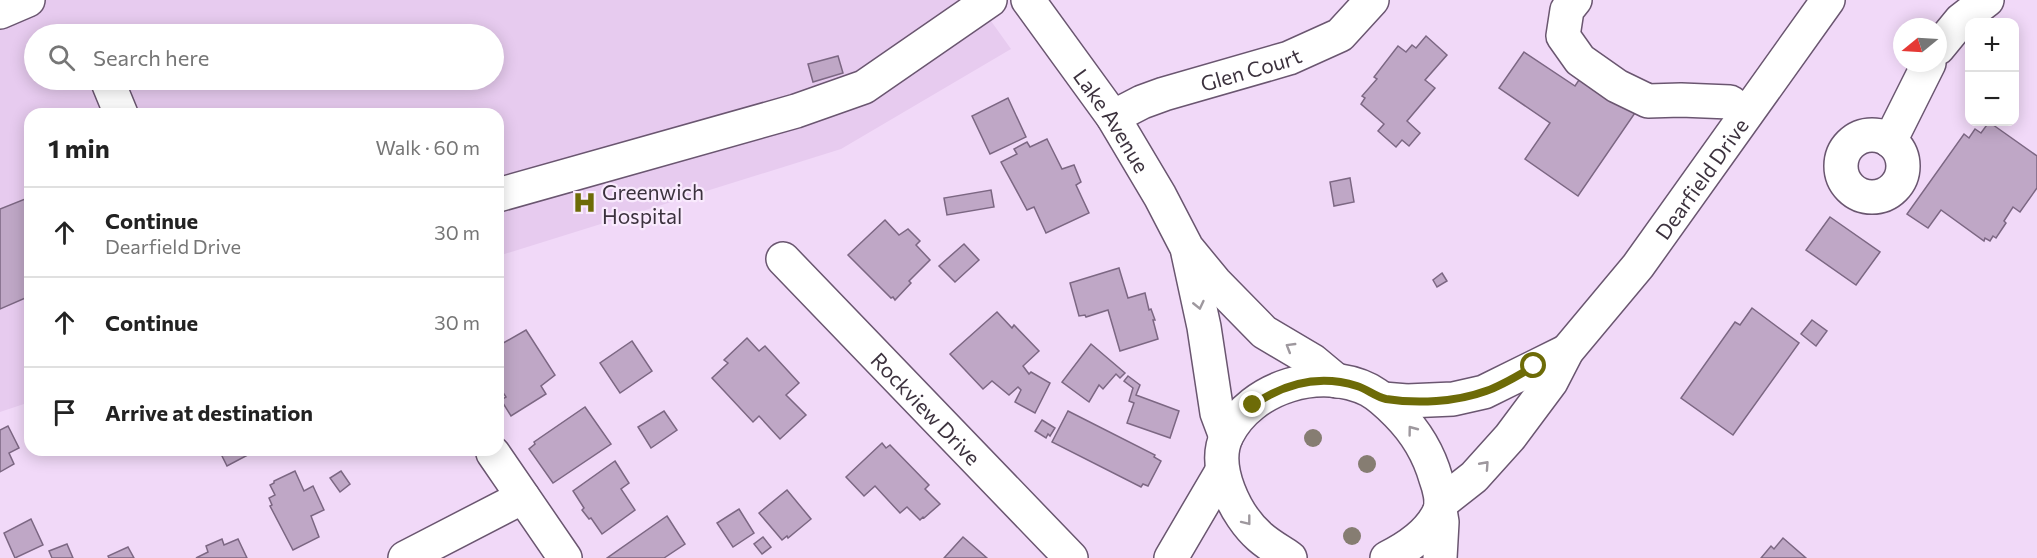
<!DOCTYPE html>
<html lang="en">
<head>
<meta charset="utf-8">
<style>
	body { margin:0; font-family:Commissioner,sans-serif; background:#f2f2f2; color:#222 }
	.controls { position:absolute; right:18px; top:18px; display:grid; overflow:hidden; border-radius:12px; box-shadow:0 3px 15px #0003 }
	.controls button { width:54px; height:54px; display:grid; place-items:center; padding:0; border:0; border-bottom:2px solid #e0e0e0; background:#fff; color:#222; font:30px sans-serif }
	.compass { position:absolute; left:1893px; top:18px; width:54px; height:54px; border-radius:50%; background:#fff; box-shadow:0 3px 15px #0003; rotate:252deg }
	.stop { position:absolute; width:18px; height:18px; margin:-14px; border:4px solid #6d6b07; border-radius:50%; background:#fff }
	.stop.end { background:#6d6b07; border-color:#fff; box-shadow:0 2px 6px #0008 }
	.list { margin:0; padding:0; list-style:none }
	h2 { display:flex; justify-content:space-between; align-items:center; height:78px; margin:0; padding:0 24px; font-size:26px }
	h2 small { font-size:20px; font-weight:400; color:#767676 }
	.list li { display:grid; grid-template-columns:39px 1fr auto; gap:18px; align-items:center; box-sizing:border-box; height:90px; padding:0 24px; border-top:2px solid #e0e0e0 }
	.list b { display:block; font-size:22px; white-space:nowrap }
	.list p { margin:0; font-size:20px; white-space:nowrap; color:#767676 }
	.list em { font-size:20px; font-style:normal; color:#767676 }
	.icon { flex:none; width:33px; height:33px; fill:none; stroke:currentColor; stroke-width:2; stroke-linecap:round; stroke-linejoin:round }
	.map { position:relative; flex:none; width:2037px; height:558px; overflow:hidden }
	.search { position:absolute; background:#fff; box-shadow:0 3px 15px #0003; left:24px; top:24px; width:480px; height:66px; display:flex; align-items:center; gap:15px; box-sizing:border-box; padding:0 21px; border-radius:33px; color:#767676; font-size:22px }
	.panel { position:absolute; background:#fff; box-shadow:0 3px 15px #0003; left:24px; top:108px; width:480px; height:348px; border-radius:18px }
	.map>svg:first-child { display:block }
	.built { fill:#e7cbef; fill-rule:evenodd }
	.building { fill:#bfa7c6; stroke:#7c6783; stroke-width:1.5 }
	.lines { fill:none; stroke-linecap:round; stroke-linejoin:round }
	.minor-casing { stroke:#6a5670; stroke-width:36 }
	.major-casing { stroke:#6a5670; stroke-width:36 }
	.minor { stroke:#fff; stroke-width:33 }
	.major { stroke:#fff; stroke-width:33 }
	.tree { fill:#867d72 }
	.oneway { stroke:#9e989e }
	.route { stroke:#6d6b07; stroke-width:8 }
	.labels { text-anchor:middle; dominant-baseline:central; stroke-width:4.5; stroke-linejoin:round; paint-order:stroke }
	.street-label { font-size:21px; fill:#3c323e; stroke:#f9eafd }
	.poi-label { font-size:21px; fill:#3c323e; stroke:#f9eafd; text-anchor:start }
</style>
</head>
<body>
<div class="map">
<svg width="2037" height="558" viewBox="0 0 2037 558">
	<rect width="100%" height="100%" fill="#f1d9f8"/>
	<path class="built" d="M0,0h976l35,49 -170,100 -343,107v-142h-468v288l-30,10zM34,34h460v46h-460z"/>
	<g class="building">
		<polygon points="1426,36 1447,55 1425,80 1435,88 1407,121 1420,133 1409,146 1402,140 1396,147 1378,131 1384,124 1361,104 1365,98 1362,96 1377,79 1374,77 1398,46 1406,52 1412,45 1416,48"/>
		<polygon points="1524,52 1575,86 1583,74 1637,110 1578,196 1525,159 1550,123 1499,88"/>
		<polygon points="838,56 843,73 813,82 808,64"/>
		<polygon points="1008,98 1026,137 990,154 972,116"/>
		<polygon points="1989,122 2037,156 2037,188 2020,212 2013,207 2004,221 2006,223 1996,238 1993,236 1990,241 1985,238 1984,241 1941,210 1928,228 1907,214 1964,134 1969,138 1975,129 1981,133"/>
		<polygon points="1047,139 1062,169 1074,165 1081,182 1076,185 1089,213 1046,233 1034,207 1027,210 1001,162 1017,154 1014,149 1027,142 1030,147"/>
		<polygon points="1350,178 1354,202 1334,206 1330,182"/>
		<polygon points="991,190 994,207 947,215 944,198"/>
		<polygon points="30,197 30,296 0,309 0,209"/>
		<polygon points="1830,217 1880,252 1856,285 1806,250"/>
		<polygon points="885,220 899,235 908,229 920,241 916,245 930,260 909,281 911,283 895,300 893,297 891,298 848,255"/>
		<polygon points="964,244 979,260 955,282 939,266"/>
		<polygon points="1119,268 1128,298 1145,293 1149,310 1151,309 1155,320 1153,320 1158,339 1120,351 1108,310 1086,317 1085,315 1079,316 1070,283"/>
		<polygon points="1442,273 1447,281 1437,287 1433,280"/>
		<polygon points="1752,308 1799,343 1733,435 1681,398 1735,322 1740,325"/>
		<polygon points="997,312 1012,328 1014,325 1039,351 1023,366 1029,374 1031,372 1050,383 1035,413 1015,402 1021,390 1018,387 1009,395 992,381 983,389 950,354"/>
		<polygon points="1812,320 1827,331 1816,346 1801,334"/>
		<polygon points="526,330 555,375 541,386 546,394 511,416 501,400 506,397 498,385 498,346"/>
		<polygon points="747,338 759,351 765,346 799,383 786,395 806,415 780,439 759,416 753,422 712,378 728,363 724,360"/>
		<polygon points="632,341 652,371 620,393 600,363"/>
		<polygon points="1091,344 1125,373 1120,378 1116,374 1103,389 1099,385 1089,402 1062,382"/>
		<polygon points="1128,376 1140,385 1136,395 1179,411 1170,438 1127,423 1134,403 1129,401 1133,388 1124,381"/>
		<polygon points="585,407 611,444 553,483 529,449 535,444 534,442"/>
		<polygon points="664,411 677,430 651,448 638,427"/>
		<polygon points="1068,411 1155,455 1154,457 1161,461 1148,486 1143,484 1141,487 1052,442"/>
		<polygon points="1042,420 1055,428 1050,436 1048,434 1046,438 1035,431"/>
		<polygon points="8,426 19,448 9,453 14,464 0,472 0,430"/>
		<polygon points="882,443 886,448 890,445 929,485 925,489 940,504 924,518 923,517 920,520 907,507 900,513 875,486 864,496 846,477"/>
		<polygon points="219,450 257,450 227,466"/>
		<polygon points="615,461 629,483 621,489 635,510 602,534 591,518 589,519 582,510 584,508 573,491"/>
		<polygon points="295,471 304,491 313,486 324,510 311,516 319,537 293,550 270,506 272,505 269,498 275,495 270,485 274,483 274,481"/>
		<polygon points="341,471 350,484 340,492 330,478"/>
		<polygon points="787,490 811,519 788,538 787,536 782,540 759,513"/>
		<polygon points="739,509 754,533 733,547 717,523"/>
		<polygon points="667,516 685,544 664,558 607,558"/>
		<polygon points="31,519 43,545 15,558 4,533"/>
		<polygon points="763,537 771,547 762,554 754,544"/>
		<polygon points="963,537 987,558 944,558"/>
		<polygon points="1783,538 1806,558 1761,558 1771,546 1774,549"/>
		<polygon points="222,539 224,545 238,539 247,558 196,558 208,552 206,546"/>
		<polygon points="67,544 73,558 52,558 49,551"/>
		<polygon points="128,547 134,558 109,558 108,556"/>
	</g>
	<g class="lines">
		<defs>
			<g id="minor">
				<path id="s1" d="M1028,0l85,117 47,79 27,52 28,34 49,50 49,29 24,20"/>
				<polyline points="1575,0 1567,10 1563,36 1580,60 1617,86 1648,101 1681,100 1730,102 1746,114"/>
				<polyline points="0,12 28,0"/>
				<polyline points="1938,48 1961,20 1987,0"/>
				<polyline points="107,80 121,114"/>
				<path id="s2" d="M1113,117l29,-15 22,-8 125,-36 51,-23 32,-35"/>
				<circle cx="1872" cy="166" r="31"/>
				<polyline points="1890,141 1929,63"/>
				<polyline points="498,195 796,111 864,87 990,0"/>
				<polyline points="1188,253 1204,327 1217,413 1226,437"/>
				<path id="s3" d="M783,259l288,299"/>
				<polyline points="493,453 565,558"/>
				<polyline points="405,558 523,497"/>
			</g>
			<g id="major">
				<polyline points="1383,399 1407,401 1453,399 1484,392 1567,351"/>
				<path id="s4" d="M1441,503l33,-26 36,-40 41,-55 16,-31 71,-85 190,-266"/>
				<polyline points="1171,558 1222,471"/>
				<path d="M1290,558c-10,-7 -21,-13 -30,-21 -24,-21 -49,-70 -33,-102 25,-49 94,-69 142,-45 11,6 19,14 28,23 19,19 32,41 39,66 3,8 7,23 4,31 -9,22 -33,38 -53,48"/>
				<polyline points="1440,558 1442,522 1440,510"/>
			</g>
		</defs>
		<use href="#minor" class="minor-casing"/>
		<use href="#major" class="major-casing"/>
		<use href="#minor" class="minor"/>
		<use href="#major" class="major"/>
	</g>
	<g class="tree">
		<circle cx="1313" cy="438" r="9"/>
		<circle cx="1367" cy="464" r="9"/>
		<circle cx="1352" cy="536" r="9"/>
	</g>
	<defs><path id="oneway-chevron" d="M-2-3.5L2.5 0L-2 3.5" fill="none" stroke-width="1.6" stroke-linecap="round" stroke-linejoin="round" transform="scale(1.5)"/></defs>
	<g class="oneway">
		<use href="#oneway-chevron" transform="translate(1199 305) rotate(77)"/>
		<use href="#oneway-chevron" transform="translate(1290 347) rotate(-149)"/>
		<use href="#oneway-chevron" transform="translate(1412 430) rotate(-127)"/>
		<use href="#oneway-chevron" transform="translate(1485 465) rotate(-48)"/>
		<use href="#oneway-chevron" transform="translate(1247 521) rotate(52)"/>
	</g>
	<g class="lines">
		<path class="route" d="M1253,405c32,-22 66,-31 104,-19 10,3 19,11 29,13 31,5 70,3 100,-8 17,-6 33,-16 48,-25"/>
	</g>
	<defs>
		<symbol id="hospital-bare" viewBox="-9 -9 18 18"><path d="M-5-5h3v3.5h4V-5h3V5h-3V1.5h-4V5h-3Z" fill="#6d6b07" stroke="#f9eafd" stroke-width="2.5" paint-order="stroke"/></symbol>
	</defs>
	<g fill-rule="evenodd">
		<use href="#hospital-bare" x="568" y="186" width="33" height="33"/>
	</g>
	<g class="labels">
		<g class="street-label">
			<text stroke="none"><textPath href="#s2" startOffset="146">Glen Court</textPath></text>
			<text stroke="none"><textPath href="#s1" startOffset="147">Lake Avenue</textPath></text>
			<text stroke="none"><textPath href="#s4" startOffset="418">Dearfield Drive</textPath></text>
			<text stroke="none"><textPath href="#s3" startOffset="207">Rockview Drive</textPath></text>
		</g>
		<g class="poi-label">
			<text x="602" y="191">Greenwich<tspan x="602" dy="24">Hospital</tspan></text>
		</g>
	</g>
</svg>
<div class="controls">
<button>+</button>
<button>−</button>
</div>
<svg class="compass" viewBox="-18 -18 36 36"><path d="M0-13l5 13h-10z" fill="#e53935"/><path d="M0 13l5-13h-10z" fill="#767676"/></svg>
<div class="stop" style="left:1534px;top:366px"></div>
<div class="stop end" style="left:1253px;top:405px"></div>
<div class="search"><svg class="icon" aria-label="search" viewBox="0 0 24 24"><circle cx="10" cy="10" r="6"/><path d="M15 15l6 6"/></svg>Search here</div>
<section class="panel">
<h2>1 min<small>Walk · 60 m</small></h2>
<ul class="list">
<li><svg class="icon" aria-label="ahead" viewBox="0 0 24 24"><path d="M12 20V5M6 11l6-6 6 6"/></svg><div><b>Continue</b><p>Dearfield Drive</p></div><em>30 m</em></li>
<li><svg class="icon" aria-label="ahead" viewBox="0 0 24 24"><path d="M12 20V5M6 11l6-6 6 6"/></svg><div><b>Continue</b></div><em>30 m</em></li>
<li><svg class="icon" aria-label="arrive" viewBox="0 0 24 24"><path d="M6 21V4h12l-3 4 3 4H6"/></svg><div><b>Arrive at destination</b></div></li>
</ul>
</section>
</div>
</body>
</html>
